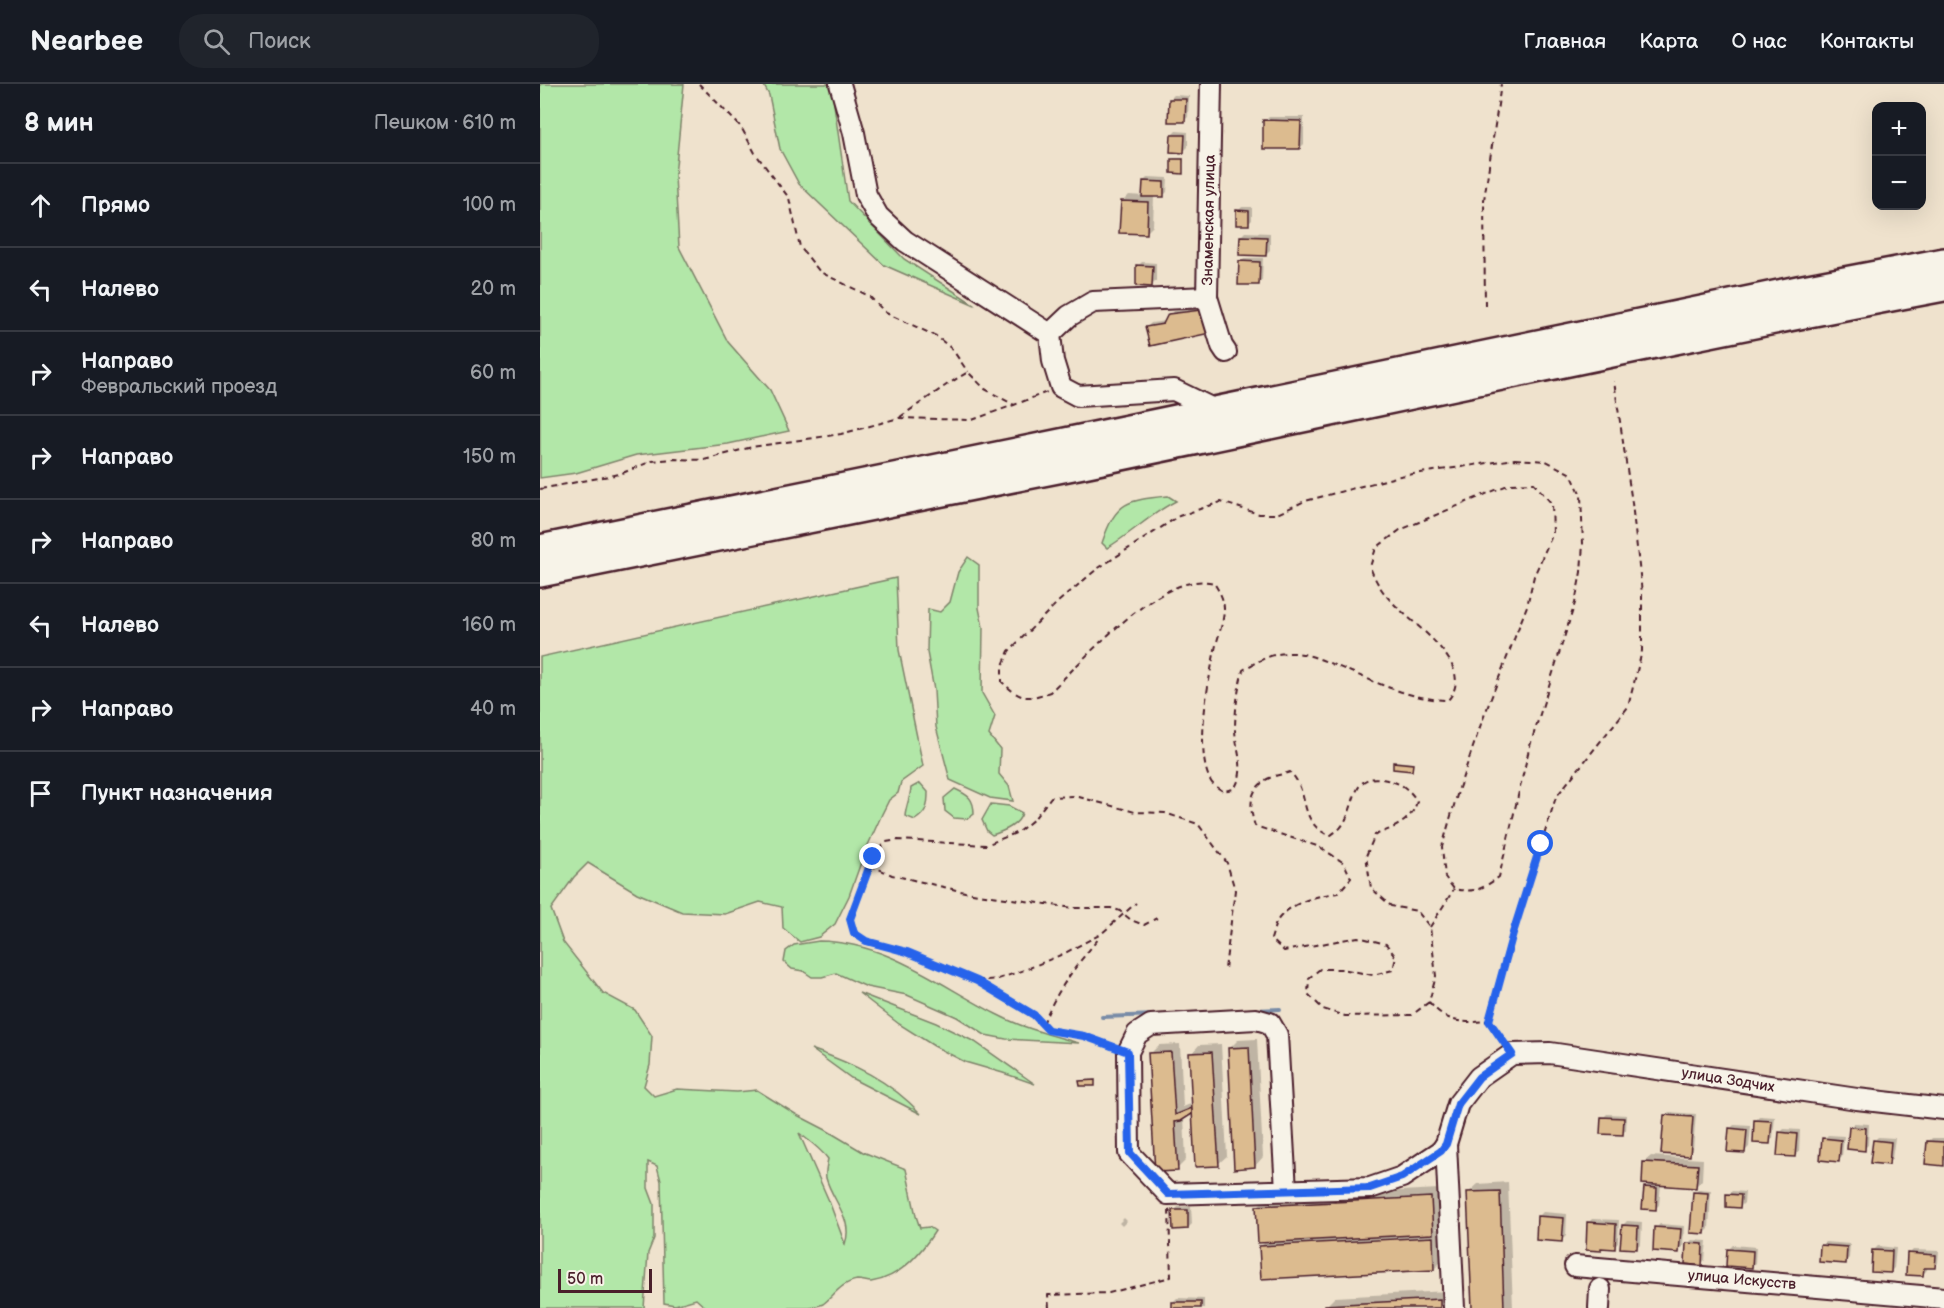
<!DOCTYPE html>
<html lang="ru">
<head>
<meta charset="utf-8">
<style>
	body { margin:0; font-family:"Balsamiq Sans",sans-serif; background:#20242c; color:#f1f3f6 }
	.controls { position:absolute; right:18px; top:18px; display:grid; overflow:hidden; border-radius:12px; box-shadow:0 6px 24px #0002 }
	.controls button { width:54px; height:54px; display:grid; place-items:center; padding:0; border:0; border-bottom:2px solid #363941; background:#171b24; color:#f1f3f6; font:30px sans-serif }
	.scale { position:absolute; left:18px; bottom:15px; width:94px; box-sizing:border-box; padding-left:6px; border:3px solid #4a1f2b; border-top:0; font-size:16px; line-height:21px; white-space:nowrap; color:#4a1f2b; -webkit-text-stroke:4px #f7f3e8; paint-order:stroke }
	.stop { position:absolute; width:18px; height:18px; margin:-14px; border:4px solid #2563eb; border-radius:50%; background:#fff }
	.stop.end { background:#2563eb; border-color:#fff; box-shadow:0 2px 6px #0008 }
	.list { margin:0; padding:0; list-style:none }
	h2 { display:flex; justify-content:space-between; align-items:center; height:78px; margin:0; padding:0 24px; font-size:26px }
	h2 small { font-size:20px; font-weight:400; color:#9ea1a6 }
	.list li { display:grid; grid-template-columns:39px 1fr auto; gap:18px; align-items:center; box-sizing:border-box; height:84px; padding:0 24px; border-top:2px solid #363941 }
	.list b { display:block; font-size:22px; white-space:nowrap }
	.list p { margin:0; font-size:20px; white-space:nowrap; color:#9ea1a6 }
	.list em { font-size:20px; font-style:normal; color:#9ea1a6 }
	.icon { flex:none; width:33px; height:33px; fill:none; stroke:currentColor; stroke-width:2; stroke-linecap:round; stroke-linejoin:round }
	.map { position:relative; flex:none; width:1404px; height:1224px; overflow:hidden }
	header { display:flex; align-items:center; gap:36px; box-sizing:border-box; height:84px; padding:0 30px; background:#171b24; border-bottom:2px solid #363941 }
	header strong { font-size:28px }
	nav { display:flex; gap:33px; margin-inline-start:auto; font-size:21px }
	.search { width:420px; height:54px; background:#20242c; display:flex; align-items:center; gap:15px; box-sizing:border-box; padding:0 21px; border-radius:24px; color:#9ea1a6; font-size:22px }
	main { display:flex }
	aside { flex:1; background:#171b24 }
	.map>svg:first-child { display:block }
	.green { fill:#b2e7a8; stroke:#7e836a; stroke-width:1.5; fill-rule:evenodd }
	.shadow { fill:#0003 }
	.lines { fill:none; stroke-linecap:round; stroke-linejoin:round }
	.stream { stroke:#798ca7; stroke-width:4 }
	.building { fill:#dcbb8f; stroke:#4a1f2b; stroke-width:1.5 }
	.minor-casing { stroke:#4a1f2b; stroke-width:24 }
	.highway-casing { stroke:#4a1f2b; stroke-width:32 }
	.path { stroke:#4a1f2b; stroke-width:2; stroke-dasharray:6 4.5; stroke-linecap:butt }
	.minor { stroke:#f7f3e8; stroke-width:20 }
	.highway { stroke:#f7f3e8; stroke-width:27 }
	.route { stroke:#2563eb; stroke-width:8 }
	.labels { text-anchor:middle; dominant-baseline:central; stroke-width:6; stroke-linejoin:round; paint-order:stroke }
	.street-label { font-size:15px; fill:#4a1f2b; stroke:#f7f3e8 }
</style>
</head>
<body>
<header>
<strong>Nearbee</strong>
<div class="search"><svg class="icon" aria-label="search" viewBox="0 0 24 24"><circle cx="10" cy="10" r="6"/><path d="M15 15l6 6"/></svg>Поиск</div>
<nav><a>Главная</a><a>Карта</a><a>О нас</a><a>Контакты</a></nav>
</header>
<main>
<aside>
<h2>8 мин<small>Пешком · 610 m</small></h2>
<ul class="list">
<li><svg class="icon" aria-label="ahead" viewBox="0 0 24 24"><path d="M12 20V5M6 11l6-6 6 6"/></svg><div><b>Прямо</b></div><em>100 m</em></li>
<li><svg class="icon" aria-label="left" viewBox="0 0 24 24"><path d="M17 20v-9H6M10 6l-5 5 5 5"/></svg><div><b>Налево</b></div><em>20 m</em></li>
<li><svg class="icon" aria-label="right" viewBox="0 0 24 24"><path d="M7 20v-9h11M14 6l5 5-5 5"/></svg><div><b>Направо</b><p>Февральский проезд</p></div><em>60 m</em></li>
<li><svg class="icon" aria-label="right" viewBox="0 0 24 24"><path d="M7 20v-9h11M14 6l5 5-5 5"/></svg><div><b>Направо</b></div><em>150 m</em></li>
<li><svg class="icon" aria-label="right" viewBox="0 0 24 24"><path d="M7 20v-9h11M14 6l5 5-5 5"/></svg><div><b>Направо</b></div><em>80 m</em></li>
<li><svg class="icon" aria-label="left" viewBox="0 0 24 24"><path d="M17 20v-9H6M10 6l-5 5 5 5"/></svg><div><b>Налево</b></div><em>160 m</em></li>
<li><svg class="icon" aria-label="right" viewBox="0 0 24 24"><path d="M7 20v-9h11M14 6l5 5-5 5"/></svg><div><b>Направо</b></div><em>40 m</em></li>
<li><svg class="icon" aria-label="arrive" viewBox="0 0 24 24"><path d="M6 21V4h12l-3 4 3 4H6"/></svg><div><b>Пункт назначения</b></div></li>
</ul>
</aside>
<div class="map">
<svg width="1404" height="1224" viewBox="0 0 1404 1224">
	<rect width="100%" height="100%" fill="#efe2cd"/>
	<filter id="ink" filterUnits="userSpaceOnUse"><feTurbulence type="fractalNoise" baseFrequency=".0167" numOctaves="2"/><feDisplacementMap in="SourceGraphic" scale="12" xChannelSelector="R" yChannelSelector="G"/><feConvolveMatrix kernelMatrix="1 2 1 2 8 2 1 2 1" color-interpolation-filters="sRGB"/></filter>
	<g filter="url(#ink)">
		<g class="green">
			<polygon points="0,0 144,0 135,92 139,163 188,258 230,306 249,347 188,360 96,371 36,389 0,394"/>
			<polygon points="223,0 291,0 308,117 364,175 435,221 344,181 259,100 240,65 229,11"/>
			<path d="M628,412l8,5c-26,13 -45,33 -69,47l-5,-5c14,-42 25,-43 66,-47z"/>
			<polygon points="428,473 439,481 439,524 443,543 442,609 455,632 449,651 460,665 459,690 469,702 473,717 450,714 410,696 396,643 394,606 387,568 388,525 400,528 410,518 418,488"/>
			<path d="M356,494l3,72 24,116 -22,16 -3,11 -9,7 -7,14 -18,40 -15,42 -14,28 -16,13 -19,5 -17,-14 -1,-21 -22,-5 -35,12 -43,-2 -45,-19 -49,-30 -14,14 -23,32 12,33 40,51 32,17 17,26 -2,29 -6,21 10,10 23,-7 60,3 20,-2 40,25 29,15 37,22 43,17 10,47 4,12 9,-1 6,4c-14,22 -36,47 -64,51 -4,0 -9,-2 -14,-2 -17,3 -23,16 -34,24 -4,2 -9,2 -13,4h-104l-10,-9 -21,6 -11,-2 -3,-122 -4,-15 -9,-4v26l6,16v34l-6,15 -4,55h-104v-651zM259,1049c9,7 21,15 29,26 -1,5 -3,13 -2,19 6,22 28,42 19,66l-16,-43z"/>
			<path d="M380,699l8,9c0,14 -1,20 -13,28l-10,-4c1,-10 5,-18 6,-28z"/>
			<path d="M415,705c13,6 19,9 19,25l-7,5 -13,-1 -9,-7 -1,-13z"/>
			<path d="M451,720l18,2 13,7c-3,12 -18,18 -30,22l-5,-4 -5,-11z"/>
			<path d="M279,857c68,1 119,43 177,73 26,14 55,21 83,29l-73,-4 -21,-4 -28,-18 -50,-22 -40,-8 -31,-14 -14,4h-10l-9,-6 -11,-2 -8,-7 2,-11 8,-6z"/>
			<polygon points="319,909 396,939 435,958 495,1000 463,989 425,978 394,962 359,940"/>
			<path d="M271,965c43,15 78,31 110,65l-70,-36z"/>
		</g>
		<g class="shadow">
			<polygon points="634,11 649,12 648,33 644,37 630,15"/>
			<polygon points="729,33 764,33 764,60 760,64 725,37"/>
			<polygon points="636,47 648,48 648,63 644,67 632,51"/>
			<polygon points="634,74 644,74 642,88 633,75"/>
			<polygon points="608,93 628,94 627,108 623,112 614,112 613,142 606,149 582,118 589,111 604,112 604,97"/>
			<polygon points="702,123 712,123 712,136 708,140 698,127"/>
			<polygon points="705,148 730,149 730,166 726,170 701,152"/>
			<polygon points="705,174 723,174 722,196 718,200 701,178"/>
			<polygon points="602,178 616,179 616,197 612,201 598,182"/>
			<polygon points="665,223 673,243 607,243 611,239 626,237 633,227"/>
			<polygon points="856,677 873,679 873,684 871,685 855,678"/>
			<polygon points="717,955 723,1073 715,1082 689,965 698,956"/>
			<polygon points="640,960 643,1023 653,1019 651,970 659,961 681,960 687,1072 678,1080 654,1028 644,1033 646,1076 637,1085 610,970 619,961"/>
			<polygon points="556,995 554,1000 541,997 542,996"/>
			<polygon points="1129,1028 1156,1030 1153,1066 1149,1070 1125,1032"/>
			<polygon points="1067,1030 1087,1031 1086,1046 1082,1050 1063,1034"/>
			<polygon points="1220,1032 1235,1033 1233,1054 1229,1058 1216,1036"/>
			<polygon points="1314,1039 1329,1040 1328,1061 1324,1065 1310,1043"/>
			<polygon points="1194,1041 1211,1042 1209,1063 1205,1067 1190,1045"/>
			<polygon points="1244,1045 1260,1046 1259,1068 1255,1072 1240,1049"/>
			<polygon points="1288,1051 1304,1052 1302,1073 1298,1077 1284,1055"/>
			<polygon points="1338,1053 1355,1054 1352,1075 1348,1079 1334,1057"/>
			<polygon points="1392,1054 1404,1054 1404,1080 1388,1058"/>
			<polygon points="1111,1072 1163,1075 1162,1096 1156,1102 1121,1100 1119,1121 1115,1125 1105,1104 1110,1099 1104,1078"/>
			<polygon points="968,1098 973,1224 933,1224 929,1108 938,1100"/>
			<polygon points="899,1105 901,1139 896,1145 901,1145 903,1176 894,1185 721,1162 726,1157 717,1123 726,1114"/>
			<polygon points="1159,1105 1171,1106 1169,1145 1165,1149 1155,1109"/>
			<polygon points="1192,1107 1205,1108 1204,1119 1200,1123 1188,1111"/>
			<polygon points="651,1122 652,1140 648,1144 634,1127 638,1123"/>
			<polygon points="1003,1128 1027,1130 1026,1152 1022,1156 999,1132"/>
			<polygon points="584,1134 587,1137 582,1142 579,1139"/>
			<polygon points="1052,1135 1079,1136 1078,1159 1074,1163 1063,1163 1060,1166 1048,1139"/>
			<polygon points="1087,1137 1102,1138 1101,1159 1097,1163 1083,1141"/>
			<polygon points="1120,1140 1144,1142 1143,1163 1138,1167 1116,1144"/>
			<polygon points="1152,1156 1167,1157 1165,1176 1161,1180 1148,1160"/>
			<polygon points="1285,1158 1310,1160 1309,1174 1305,1178 1281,1162"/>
			<polygon points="1193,1161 1216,1163 1215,1179 1211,1183 1189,1165"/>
			<polygon points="1338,1162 1356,1164 1354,1184 1350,1188 1334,1166"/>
			<polygon points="1373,1166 1399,1167 1398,1179 1394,1183 1387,1182 1387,1186 1383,1190 1369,1170"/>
			<polygon points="908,1207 909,1224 786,1224 786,1222 795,1213"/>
			<polygon points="637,1214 664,1215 664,1224 633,1224 633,1218"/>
		</g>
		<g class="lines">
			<g class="stream">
				<polyline points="716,926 740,925"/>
				<polyline points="562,933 616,931"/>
			</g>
		</g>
		<g class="building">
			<polygon points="629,15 646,15 645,38 628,38"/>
			<polygon points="723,36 761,37 760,65 723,65"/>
			<polygon points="631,51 645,51 644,69 630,68"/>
			<polygon points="631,75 643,75 643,90 631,89"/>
			<polygon points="603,97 624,98 624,113 602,113"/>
			<polygon points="581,117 608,118 607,150 579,149"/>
			<polygon points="696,126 709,127 709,141 696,141"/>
			<polygon points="700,152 727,153 726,172 699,171"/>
			<polygon points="699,177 720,178 719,201 698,201"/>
			<polygon points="596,181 613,182 612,203 596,202"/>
			<polygon points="661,226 670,249 610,262 605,243 623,240 628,230"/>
			<polygon points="853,678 873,680 872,687 853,685"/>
			<polygon points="709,963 715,1083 694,1085 688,964"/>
			<polygon points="631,968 635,1031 652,1024 652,1030 641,1037 635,1038 638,1087 615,1088 608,969"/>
			<polygon points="672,968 679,1082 655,1083 649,969"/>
			<polygon points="555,996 555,1002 540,1002 539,997"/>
			<polygon points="1124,1031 1153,1033 1150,1072 1121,1070"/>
			<polygon points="1061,1033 1084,1034 1083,1051 1060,1050"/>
			<polygon points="1214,1036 1232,1037 1230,1060 1213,1059"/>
			<polygon points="1309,1043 1326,1044 1325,1067 1307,1065"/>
			<polygon points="1189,1044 1207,1046 1205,1069 1187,1068"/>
			<polygon points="1239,1048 1257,1050 1255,1073 1237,1072"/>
			<polygon points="1282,1054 1301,1056 1299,1078 1280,1076"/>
			<polygon points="1333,1056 1351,1058 1349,1081 1330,1079"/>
			<polygon points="1387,1057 1404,1058 1404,1082 1385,1080"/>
			<polygon points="1103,1078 1158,1081 1156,1104 1102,1100"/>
			<polygon points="1104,1103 1117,1104 1116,1126 1102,1125"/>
			<polygon points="960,1107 964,1224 932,1224 927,1108"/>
			<polygon points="1153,1108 1168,1109 1165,1150 1150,1149"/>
			<polygon points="1186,1110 1201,1111 1200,1124 1186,1123"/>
			<polygon points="891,1113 893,1150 718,1159 716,1122"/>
			<polygon points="632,1126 648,1126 648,1145 633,1146"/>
			<polygon points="997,1132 1024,1134 1022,1158 996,1156"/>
			<polygon points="1047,1138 1076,1140 1075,1165 1061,1164 1061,1167 1046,1166"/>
			<polygon points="1082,1141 1098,1142 1097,1165 1080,1164"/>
			<polygon points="1114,1143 1141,1145 1139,1169 1113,1167"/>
			<polygon points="893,1153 894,1186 721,1195 719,1162"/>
			<polygon points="1146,1159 1163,1160 1162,1182 1145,1180"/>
			<polygon points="1280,1161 1307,1163 1306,1180 1279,1178"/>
			<polygon points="1187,1165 1213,1167 1212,1184 1186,1182"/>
			<polygon points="1332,1166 1352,1167 1351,1189 1331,1188"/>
			<polygon points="1367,1169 1396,1171 1395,1184 1384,1184 1383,1192 1366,1191"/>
			<polygon points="900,1215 900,1224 785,1224 785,1221"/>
			<rect x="632" y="1218" width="29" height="6"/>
		</g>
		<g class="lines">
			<defs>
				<g id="minor">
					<polyline points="300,0 314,49 326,111 338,132 365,157 510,250"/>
					<polyline points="671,0 667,213 682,262 686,268"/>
					<polyline points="667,213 553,218 529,232 510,250 513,277 521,303 538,312 634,306 677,327"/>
					<polyline points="746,1106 737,951 730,939 716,935 611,941 597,950 588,968 589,1069 628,1110 830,1104 862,1093 901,1067 906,1060"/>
					<polyline points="1035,1182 1404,1214"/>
					<polyline points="914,1224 906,1060 918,1020 939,993 972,970 1010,969 1317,1015 1404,1025"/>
					<polyline points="1059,1224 1060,1205"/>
				</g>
				<g id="highway">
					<polyline points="0,465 540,355 1258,206 1404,178"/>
					<path d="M0,489c181,-38 362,-72 543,-109 287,-59 573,-123 861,-177"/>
				</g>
			</defs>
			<use href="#minor" class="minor-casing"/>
			<use href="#highway" class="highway-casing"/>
			<g class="path">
				<polyline points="159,0 201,43 215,69 249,114 260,163 280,188 329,212 346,229 396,252 412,265 428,288"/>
				<polyline points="945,222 944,116 961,0"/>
				<polyline points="360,333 408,300 428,288 445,305 474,321 507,308"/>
				<path d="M975,375l31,2 25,13 10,21 2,49 -2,28 -6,31 -46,146 -30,128c-17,12 -23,16 -45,12l-9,-12 -3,-30 17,-59 22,-64 46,-118 7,-30 19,-43 -1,-29 -18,-21 -24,1 -110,46 -24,18 -6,19c5,13 12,25 22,35 21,23 86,63 56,98 -40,0 -78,-21 -114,-35 -16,-7 -30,-13 -48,-12 -16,1 -30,9 -43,17 -5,19 -8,40 -8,60 1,22 12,39 -1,59l-11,2c-3,-2 -8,-5 -11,-8 -19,-28 -3,-106 4,-138 3,-11 8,-25 8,-36 0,-10 -5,-18 -10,-26 -52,-14 -128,75 -164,109 -24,8 -29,8 -48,-10v-14l7,-17 49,-49 39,-33 82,-53 42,-14 38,12h18l28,-13 95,-25z"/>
				<polyline points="0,405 80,390 112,377 134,375 164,376 212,363 301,350 359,334 432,336 474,321"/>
				<polyline points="330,781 352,791 425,808 533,824 571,824 580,827 591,836 604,841 617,834"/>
				<polyline points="890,843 914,805"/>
				<polyline points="437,897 458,895 487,885 523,870 561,850 596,819"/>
				<path d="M889,918l-17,13 -67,1 -22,-7 -15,-15 1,-16 11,-9h22l31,6 20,-5 3,-13 -10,-13 -28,-7 -74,14 -13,-12c2,-5 3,-13 6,-18 12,-18 41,-26 61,-28l13,-15 -7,-15 -24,-16 -65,-21c-5,-15 -7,-33 8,-44 6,-6 19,-7 27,-10 22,22 6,49 40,64 3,-3 9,-6 11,-9 17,-21 8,-57 46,-47 14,3 22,9 30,21 -5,21 -24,27 -42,34l-9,21 5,32 20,18 26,5 13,16 6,49 -7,26c19,22 33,21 60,19"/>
				<path d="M503,940c13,-33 34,-60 57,-87"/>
				<polyline points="963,958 949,937 973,850 1016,713 1088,623 1102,567 1102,509 1092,419 1074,297"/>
				<polyline points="574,963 544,952 509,946 494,931 437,897 367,868 326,857 314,849 310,835 333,773 346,758 358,756 446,761 478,748 494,735 511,713 535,712 595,728 625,729 658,740 687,779 695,806 685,885"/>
				<polyline points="509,1224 508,1211 569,1209 631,1193 629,1125"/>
			</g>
			<use href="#minor" class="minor"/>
			<use href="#highway" class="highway"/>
		</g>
	</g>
	<g class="lines" filter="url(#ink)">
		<polyline class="route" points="333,773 310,835 314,849 326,857 367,868 437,897 494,931 508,946 544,952 588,968 590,1069 628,1110 830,1104 862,1093 901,1067 906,1060 918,1020 939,993 972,970 949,937 973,849 1001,760"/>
	</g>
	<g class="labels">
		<g class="street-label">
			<text transform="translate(669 136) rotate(-89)">Знаменская улица</text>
			<text transform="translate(1188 996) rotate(9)">улица Зодчих</text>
			<text transform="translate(1202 1196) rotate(5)">улица Искусств</text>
		</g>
	</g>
</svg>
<div class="controls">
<button>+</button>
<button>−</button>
</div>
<div class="scale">50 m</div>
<div class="stop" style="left:1001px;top:760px"></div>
<div class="stop end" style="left:333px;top:773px"></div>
</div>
</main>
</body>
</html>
